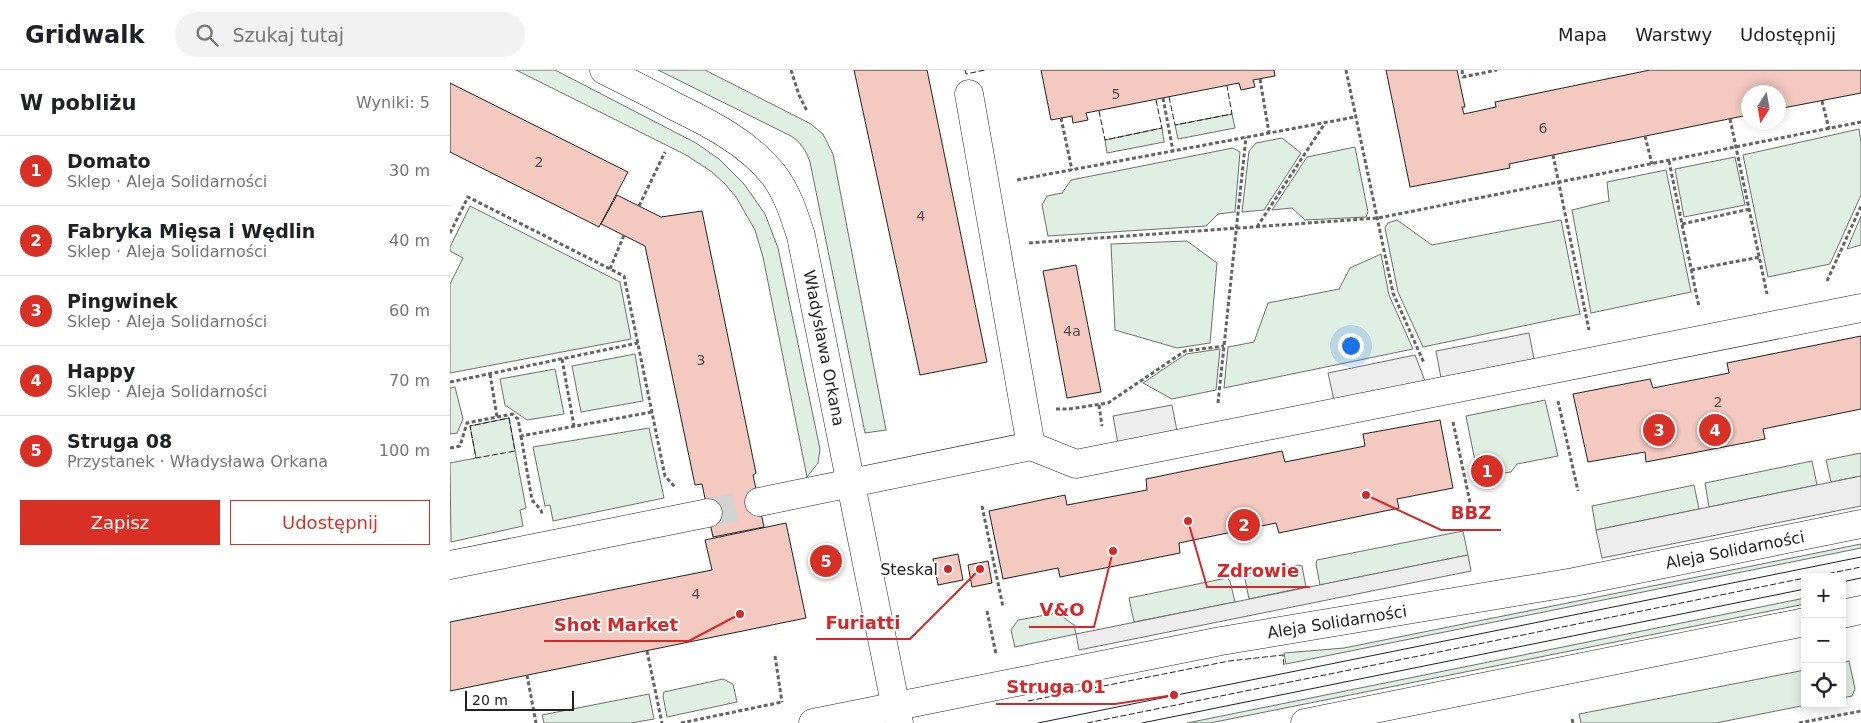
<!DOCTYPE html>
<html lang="pl">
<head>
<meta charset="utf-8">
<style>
	body { margin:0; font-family:"DejaVu Sans",sans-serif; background:#f2f2f2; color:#202124 }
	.controls { position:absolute; right:15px; bottom:15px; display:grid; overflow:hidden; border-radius:0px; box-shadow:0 2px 12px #0003 }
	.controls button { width:45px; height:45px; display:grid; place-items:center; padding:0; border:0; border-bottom:1px solid #e0e0e0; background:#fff; color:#202124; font:25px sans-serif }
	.compass { position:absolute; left:1291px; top:15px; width:45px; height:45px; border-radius:50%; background:#fff; box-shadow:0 2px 12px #0003; rotate:191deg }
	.scale { position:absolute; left:15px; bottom:12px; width:109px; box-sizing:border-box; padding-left:5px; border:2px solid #222; border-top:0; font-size:14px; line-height:18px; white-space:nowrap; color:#222; -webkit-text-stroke:4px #fff; paint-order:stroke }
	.you { position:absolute; left:900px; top:275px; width:18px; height:18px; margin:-12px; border:4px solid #fff; border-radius:50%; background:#1a73e8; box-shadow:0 0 0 8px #1a73e833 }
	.badge { display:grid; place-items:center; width:32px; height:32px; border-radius:50%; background:#d93025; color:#fff; font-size:16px; font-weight:700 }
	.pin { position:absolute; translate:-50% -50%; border:2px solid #fff; box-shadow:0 1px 5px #0006 }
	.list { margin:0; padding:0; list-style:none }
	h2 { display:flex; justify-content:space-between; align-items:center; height:65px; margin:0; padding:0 20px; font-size:21px }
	h2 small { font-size:16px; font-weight:400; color:#757577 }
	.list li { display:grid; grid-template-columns:32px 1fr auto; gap:15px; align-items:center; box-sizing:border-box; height:70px; padding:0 20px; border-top:1px solid #e0e0e0 }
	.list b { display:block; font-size:19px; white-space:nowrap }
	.list p { margin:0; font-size:16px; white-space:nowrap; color:#757577 }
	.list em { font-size:16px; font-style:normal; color:#757577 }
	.actions { display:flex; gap:10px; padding:15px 20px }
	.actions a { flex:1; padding:11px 0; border:1px solid #d93025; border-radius:0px; text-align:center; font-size:18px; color:#d93025 }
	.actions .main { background:#d93025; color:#fff }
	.icon { flex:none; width:28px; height:28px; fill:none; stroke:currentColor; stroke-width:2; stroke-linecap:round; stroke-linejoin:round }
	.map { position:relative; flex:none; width:1411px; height:653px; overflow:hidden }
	header { display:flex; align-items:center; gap:30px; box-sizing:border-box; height:70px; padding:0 25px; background:#fff; border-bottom:1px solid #e0e0e0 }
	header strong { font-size:24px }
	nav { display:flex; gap:28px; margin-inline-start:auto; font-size:18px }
	.search { width:350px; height:45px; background:#f2f2f2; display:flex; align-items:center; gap:12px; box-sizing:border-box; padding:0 18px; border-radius:28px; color:#757577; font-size:19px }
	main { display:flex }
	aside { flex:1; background:#fff }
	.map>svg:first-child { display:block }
	.green { fill:#e0efe3; stroke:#6f6f6f }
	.parking { fill:#ededed; stroke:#6f6f6f }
	.building { fill:#f3c9c0; stroke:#222 }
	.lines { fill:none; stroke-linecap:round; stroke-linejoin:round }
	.minor-tunnel { stroke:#d3d3d3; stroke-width:28; stroke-dasharray:28 14; stroke-linecap:butt }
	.minor-casing { stroke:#222; stroke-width:29 }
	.path { stroke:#646464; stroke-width:3; stroke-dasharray:4 2.5; stroke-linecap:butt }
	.minor { stroke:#fff; stroke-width:28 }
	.tram { stroke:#222; stroke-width:1 }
	.fence { stroke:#222; stroke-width:1; stroke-dasharray:6 2.5; stroke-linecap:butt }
	.poi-dot { fill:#c62828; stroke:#fff; stroke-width:2 }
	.labels { text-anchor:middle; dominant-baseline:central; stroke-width:4; stroke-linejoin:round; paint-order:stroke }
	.number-label { font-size:14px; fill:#564c4a }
	.street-label { font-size:16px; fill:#222; stroke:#fff }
	.poi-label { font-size:16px; fill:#222; stroke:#fff; text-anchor:end }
	.leader { fill:none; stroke:#d62828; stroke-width:2 }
	.callout-dot { fill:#d62828; stroke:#fff; stroke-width:2 }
	.callout-label { font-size:18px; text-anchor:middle; font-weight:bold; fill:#d62828; stroke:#fff; stroke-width:4; stroke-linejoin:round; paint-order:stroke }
</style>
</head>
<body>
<header>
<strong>Gridwalk</strong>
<div class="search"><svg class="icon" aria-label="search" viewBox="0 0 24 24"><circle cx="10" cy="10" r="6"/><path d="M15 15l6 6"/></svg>Szukaj tutaj</div>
<nav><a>Mapa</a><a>Warstwy</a><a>Udostępnij</a></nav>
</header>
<main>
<aside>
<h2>W pobliżu<small>Wyniki: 5</small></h2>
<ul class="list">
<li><span class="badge">1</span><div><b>Domato</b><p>Sklep · Aleja Solidarności</p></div><em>30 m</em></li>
<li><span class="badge">2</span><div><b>Fabryka Mięsa i Wędlin</b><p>Sklep · Aleja Solidarności</p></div><em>40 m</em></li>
<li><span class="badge">3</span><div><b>Pingwinek</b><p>Sklep · Aleja Solidarności</p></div><em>60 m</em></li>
<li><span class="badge">4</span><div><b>Happy</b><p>Sklep · Aleja Solidarności</p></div><em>70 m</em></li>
<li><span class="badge">5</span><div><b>Struga 08</b><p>Przystanek · Władysława Orkana</p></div><em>100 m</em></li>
</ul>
<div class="actions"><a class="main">Zapisz</a><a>Udostępnij</a></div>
</aside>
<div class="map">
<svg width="1411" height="653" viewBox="0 0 1411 653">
	<rect width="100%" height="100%" fill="#fff"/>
	<g class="green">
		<polygon points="66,0 105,0 246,73 269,89 294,114 315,144 328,178 370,379 368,393 357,407 313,187 305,160 286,127 275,114 262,102 236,85"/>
		<path d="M208,0h47l106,54 12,10 10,20 53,276 -21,3 -55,-271c-4,-11 -9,-20 -19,-26z"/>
		<polygon points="782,44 785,58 728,69 725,55"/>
		<polygon points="712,58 714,72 657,83 655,70"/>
		<polygon points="1409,59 1411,72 1411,125 1380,194 1318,207 1293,85"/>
		<polygon points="832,68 851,83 814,140 792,142 799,81 806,73"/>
		<polygon points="905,77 918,142 916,147 855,150 842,138 822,140 857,87"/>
		<polygon points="783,78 790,82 785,142 768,144 756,156 598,166 592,135 597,126 612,123 621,110"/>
		<polygon points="1285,87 1295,135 1234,147 1225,99"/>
		<polygon points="1216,100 1241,222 1141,243 1122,140 1159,131 1157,112"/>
		<polygon points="20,136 170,212 181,269 0,303 0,214 13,188 0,181 0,177"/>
		<polygon points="1411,146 1411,175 1397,179"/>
		<polygon points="947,150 982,175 1111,150 1130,244 973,277 948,222 935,158 938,153"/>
		<polygon points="737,171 767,193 760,273 727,278 665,260 661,174"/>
		<polygon points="931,184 939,225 963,279 774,318 778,277 804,272 818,233 889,219 900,198"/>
		<polygon points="770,279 766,320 722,329 693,313 736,284"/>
		<polygon points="185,284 193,331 131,342 122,296"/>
		<polygon points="105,299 114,344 77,350 55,335 50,309"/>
		<polygon points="5,317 13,349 7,363 0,364 0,318"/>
		<polygon points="1095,330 1108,386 1067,394 1061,402 1054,403 1051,391 1026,396 1016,346"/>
		<polygon points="59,348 76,438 70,440 73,456 1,472 0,393 26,388 20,356"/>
		<polygon points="199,358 214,428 103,451 100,435 95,436 83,377"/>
		<polygon points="1411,383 1411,406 1381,412 1376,390"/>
		<polygon points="1362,391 1367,415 1259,437 1255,413"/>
		<polygon points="1244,415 1249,439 1146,460 1142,436"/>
		<polygon points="1013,461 1018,485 870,515 866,494 867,490"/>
		<polygon points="1411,474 1411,478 836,594 834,583 894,578"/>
		<polygon points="848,495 852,496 856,517 799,529 795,509 797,504"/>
		<polygon points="777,508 780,511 785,532 684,552 679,528"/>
		<polygon points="1355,528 1355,534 760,653 737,653"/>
		<polygon points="607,543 624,555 626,564 565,577 561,560 568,550"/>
		<polygon points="1399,591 1405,619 1402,626 1392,628 1392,593"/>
		<polygon points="1355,600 1355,634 1361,634 1266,653 1131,653 1129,644"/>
		<polygon points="273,609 283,614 287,632 217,647 213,626 214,622"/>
		<polygon points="199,624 204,649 181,653 94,653 92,645"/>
	</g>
	<g class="parking">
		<polygon points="1079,263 1084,289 991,308 986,281"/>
		<polygon points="965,285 975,311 884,330 878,303"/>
		<polygon points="722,335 727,361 668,374 663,346"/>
		<polygon points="1411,406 1411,436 1152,488 1146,460"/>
		<polygon points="1018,485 1021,501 629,580 626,564"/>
	</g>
	<g class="building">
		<polygon points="404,0 477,0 537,292 470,305"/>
		<polygon points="591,0 824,0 825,6 803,10 805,17 791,20 789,13 636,43 638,50 623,53 622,46 601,50"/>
		<polygon points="936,0 1007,0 1015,37 1012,37 1014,44 1046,37 1045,32 1200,0 1411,0 1411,23 1328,39 1328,22 1298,22 1298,45 1059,94 1060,98 960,117"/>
		<polygon points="0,13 178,102 149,157 0,82"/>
		<polygon points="167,125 211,147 252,141 306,403 303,405 314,457 263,467 252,414 245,415 195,176 151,154"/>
		<polygon points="626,195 651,322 617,328 593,201"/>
		<polygon points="1411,266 1411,339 1313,359 1315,369 1196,392 1195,382 1138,392 1123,324 1200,309 1203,318 1279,303 1277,293"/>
		<polygon points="990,350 1003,418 947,429 949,438 829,463 826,453 729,473 730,483 610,507 608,498 553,509 539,441 615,425 617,435 697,420 696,409 832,381 835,392 915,376 913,364"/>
		<polygon points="1041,392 1043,401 1051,408 1046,414 1043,412 1034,414 1032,417 1024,412 1028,405 1026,396"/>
		<polygon points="336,453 356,548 0,621 0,552 262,500 255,470"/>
		<polygon points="508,484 513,510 488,515 483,489"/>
		<polygon points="538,491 542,513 522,517 518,495"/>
	</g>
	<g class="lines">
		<polyline class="minor-tunnel" points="258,443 309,432"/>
		<defs>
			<g id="minor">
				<path d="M154,0c24,12 48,24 72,37 35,17 72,36 97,67 14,18 21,40 28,62l98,487"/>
				<polyline points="519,24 581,376"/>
				<polyline points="309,432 581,376 626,394 1411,238"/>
				<polyline points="0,495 258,443"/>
				<polyline points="1392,544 1411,540"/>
				<polyline points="363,653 771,571 1124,512 1411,454"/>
				<polyline points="855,653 1355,552"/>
			</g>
		</defs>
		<use href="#minor" class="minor-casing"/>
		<g class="path">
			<polyline points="341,0 349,25 357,41"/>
			<polyline points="896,0 943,223 974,293"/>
			<polyline points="1012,0 1013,7 1047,0"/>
			<polyline points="810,9 819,63"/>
			<polyline points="713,28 723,81"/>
			<polyline points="1372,31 1379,59"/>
			<polyline points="611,48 622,100"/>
			<polyline points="1280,49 1317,224"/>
			<polyline points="1195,66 1202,94"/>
			<polyline points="1103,85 1139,260"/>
			<polyline points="1219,91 1249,237"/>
			<polyline points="567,110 905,47"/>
			<polyline points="189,136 215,82"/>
			<polyline points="1232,154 1300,139"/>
			<polyline points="807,157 875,53"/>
			<polyline points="0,163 18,127 174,206 215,406 225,417"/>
			<polyline points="579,173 928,148 1411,52"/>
			<polyline points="160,199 174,165"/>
			<polyline points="1241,200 1310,187"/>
			<polyline points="1377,211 1411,136"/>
			<polyline points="112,289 124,356"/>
			<polyline points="40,304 47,347"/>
			<polyline points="0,312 188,273"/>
			<polyline points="1108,331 1128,421"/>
			<polyline points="768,333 796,67"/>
			<polyline points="649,335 652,356"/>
			<polyline points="606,339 619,339 658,333 735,281 774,276"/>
			<polyline points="1003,352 1022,442"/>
			<polyline points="71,366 82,430 91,440 92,444"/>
			<polyline points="0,378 10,376 17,353 62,344 68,349 71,366 202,342"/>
			<polyline points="532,436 553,537"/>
			<polyline points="537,541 546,584"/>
			<polyline points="197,581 212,653"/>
			<polyline points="325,586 332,632"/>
			<polyline points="77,605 86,653"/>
			<polyline points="1122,649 1123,653"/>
			<polyline points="231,653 332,632"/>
			<polyline points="1349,653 1411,641"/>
		</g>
		<use href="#minor" class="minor"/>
		<g class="tram">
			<polyline points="1392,512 1411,508"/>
			<polyline points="588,653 1411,487"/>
			<polyline points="692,653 1355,519"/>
		</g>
		<g class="fence">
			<polyline points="515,0 516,4 535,0"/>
			<polyline points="719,27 725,55 782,44 777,16"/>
			<polyline points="649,41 655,70 712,58 706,30"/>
			<polygon points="59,348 65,381 26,388 20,356"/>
			<polyline points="1362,507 1411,497"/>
			<polyline points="578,631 779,591 833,585 834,595"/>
			<polyline points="637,653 1355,508"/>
		</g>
	</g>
	<circle class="poi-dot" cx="498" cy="499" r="5"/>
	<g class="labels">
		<g class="number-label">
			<text x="666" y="24">5</text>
			<text x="1093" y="58">6</text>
			<text x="89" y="92">2</text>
			<text x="471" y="146">4</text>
			<text x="622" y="261">4a</text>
			<text x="251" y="290">3</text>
			<text x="1268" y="332">2</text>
			<text x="246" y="524">4</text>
		</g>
		<g class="street-label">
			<text transform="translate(374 278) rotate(79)">Władysława Orkana</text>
			<text transform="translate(1285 480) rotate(-11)">Aleja Solidarności</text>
			<text transform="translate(887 552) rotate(-9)">Aleja Solidarności</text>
		</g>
		<g class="poi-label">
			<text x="488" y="499">Steskal</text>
		</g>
	</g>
	<path class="leader" d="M916 425L991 460H1051M738 451L757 517H860M663 481L644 557H579M530 499L460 569H366M290 544L239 571H94M724 625L665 634H546"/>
	<g class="callout-dot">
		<circle cx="916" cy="425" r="5"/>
		<circle cx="738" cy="451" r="5"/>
		<circle cx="663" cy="481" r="5"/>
		<circle cx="530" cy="499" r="5"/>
		<circle cx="290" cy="544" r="5"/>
		<circle cx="724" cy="625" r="5"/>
	</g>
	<g class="callout-label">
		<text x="1021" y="449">BBZ</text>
		<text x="808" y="507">Zdrowie</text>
		<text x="612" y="546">V&amp;O</text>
		<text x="413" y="559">Furiatti</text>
		<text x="166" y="561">Shot Market</text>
		<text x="606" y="623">Struga 01</text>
	</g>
</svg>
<div class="controls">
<button>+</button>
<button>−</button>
<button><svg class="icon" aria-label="locate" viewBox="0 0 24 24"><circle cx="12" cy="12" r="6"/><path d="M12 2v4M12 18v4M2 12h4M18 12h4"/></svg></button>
</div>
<svg class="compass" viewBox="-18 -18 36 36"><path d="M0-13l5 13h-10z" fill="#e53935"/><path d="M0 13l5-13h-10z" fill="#757577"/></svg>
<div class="scale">20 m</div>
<div class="you"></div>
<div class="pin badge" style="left:1037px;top:401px">1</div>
<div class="pin badge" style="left:794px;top:455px">2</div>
<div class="pin badge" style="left:1209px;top:360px">3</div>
<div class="pin badge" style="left:1265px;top:360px">4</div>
<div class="pin badge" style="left:376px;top:491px">5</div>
</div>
</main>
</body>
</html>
